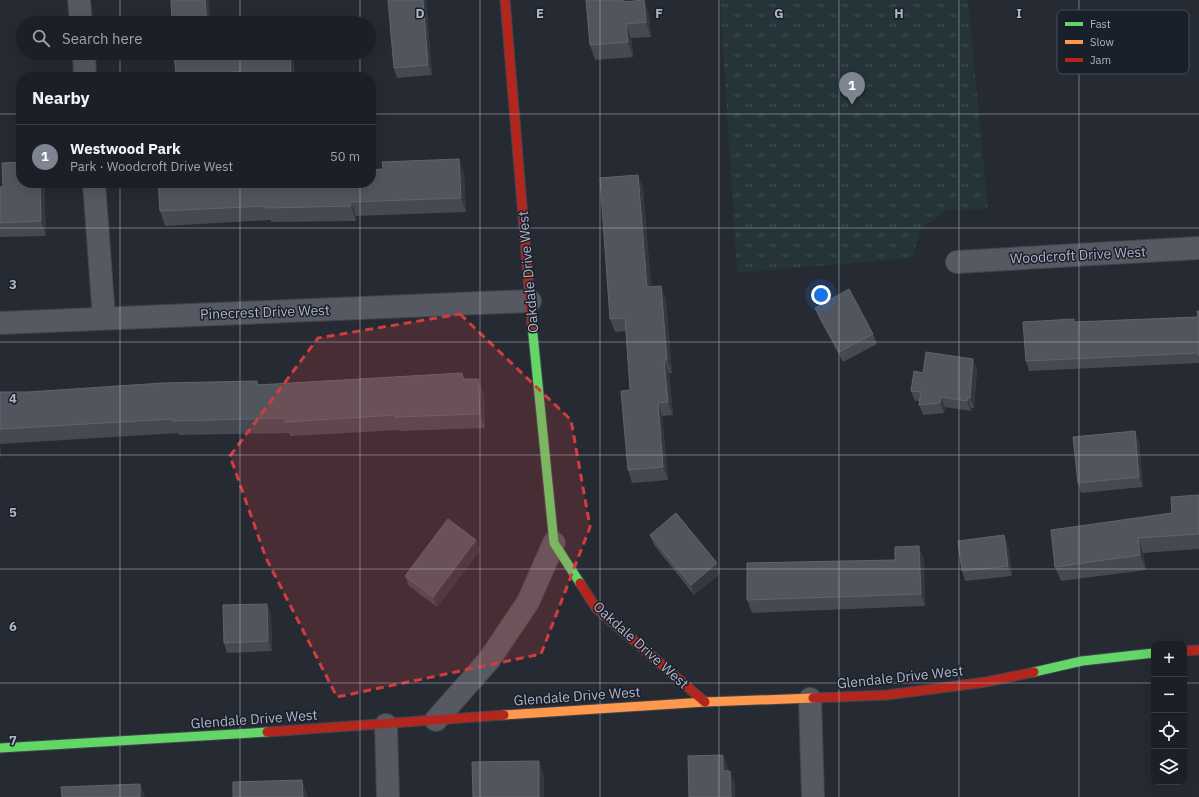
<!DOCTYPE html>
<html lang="en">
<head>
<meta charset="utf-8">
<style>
	body { margin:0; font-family:"IBM Plex Sans",sans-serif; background:#292d32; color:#f1f3f6 }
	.controls { position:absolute; right:12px; bottom:12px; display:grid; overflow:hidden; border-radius:8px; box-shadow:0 4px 16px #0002 }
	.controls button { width:36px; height:36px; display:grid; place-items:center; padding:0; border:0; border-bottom:1px solid #3a3e43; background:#1c2026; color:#f1f3f6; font:20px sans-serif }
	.you { position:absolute; left:821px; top:295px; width:14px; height:14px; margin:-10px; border:3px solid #fff; border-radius:50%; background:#1a73e8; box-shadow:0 0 0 6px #1a73e833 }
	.badge { display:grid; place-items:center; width:26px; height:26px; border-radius:50%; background:#7f8491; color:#fff; font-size:13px; font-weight:700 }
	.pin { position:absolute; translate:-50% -33px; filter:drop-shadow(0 1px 2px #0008) }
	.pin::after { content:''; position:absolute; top:21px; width:14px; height:12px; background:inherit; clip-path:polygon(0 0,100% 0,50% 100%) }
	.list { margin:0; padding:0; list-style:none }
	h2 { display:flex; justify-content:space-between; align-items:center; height:52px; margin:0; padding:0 16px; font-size:17px }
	h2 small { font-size:13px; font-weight:400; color:#a0a3a7 }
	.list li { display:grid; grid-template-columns:26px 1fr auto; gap:12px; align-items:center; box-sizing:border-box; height:64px; padding:0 16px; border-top:1px solid #3a3e43 }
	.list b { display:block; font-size:15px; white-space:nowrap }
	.list p { margin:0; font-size:13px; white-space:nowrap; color:#a0a3a7 }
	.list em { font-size:13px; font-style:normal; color:#a0a3a7 }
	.icon { flex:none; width:22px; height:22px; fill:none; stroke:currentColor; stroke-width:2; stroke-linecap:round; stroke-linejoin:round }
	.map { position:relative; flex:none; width:1199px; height:797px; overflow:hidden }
	.search { position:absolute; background:#1c2026; box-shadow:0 4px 16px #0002; left:16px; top:16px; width:360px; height:44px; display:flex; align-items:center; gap:10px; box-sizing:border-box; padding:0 14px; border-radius:22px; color:#a0a3a7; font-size:15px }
	.panel { position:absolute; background:#1c2026; box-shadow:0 4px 16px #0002; left:16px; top:72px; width:360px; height:116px; border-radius:16px }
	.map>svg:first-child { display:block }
	.park { fill:url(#park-tufts) }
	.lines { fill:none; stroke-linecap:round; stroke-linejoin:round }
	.street-casing { stroke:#42454b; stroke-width:24 }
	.fast-casing { stroke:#42454b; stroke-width:11 }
	.slow-casing { stroke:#42454b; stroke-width:11 }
	.jam-casing { stroke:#42454b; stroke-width:11 }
	.street { stroke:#565961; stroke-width:22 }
	.fast { stroke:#63d668; stroke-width:9 }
	.slow { stroke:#ff974d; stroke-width:9 }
	.jam { stroke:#b3261e; stroke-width:9 }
	.wall { fill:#464951 }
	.shaded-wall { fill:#34383f }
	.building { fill:#51555d; stroke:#60646d }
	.marked { fill:#d03d3f; fill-opacity:0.2; stroke:#d03d3f; stroke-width:3; stroke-dasharray:8 5; stroke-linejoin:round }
	.grid { fill:none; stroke:#afb5c4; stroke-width:1; stroke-opacity:0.55 }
	.labels { text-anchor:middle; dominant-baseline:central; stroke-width:3; stroke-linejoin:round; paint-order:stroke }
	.street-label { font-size:14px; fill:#afb5c4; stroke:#1a1f2c }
	.key { fill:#1a1f2c; stroke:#474c5a; stroke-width:1 }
	.key-label { font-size:11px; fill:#afb5c4 }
	.grid-label { font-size:13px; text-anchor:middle; font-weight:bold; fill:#afb5c4; stroke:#1a1f2c; stroke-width:3; stroke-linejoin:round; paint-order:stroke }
</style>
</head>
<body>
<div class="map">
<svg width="1199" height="797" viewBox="0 0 1199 797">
	<defs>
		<pattern id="park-tufts" width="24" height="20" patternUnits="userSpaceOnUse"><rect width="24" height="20" fill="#243438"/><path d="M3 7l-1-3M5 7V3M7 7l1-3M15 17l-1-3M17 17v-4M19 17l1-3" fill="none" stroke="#414f53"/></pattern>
	</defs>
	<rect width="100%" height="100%" fill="#262a32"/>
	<polygon class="park" points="720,0 968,0 988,209 948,210 921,229 912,258 737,273"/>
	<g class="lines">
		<defs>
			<g id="street">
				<polyline points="79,0 81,23"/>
				<polyline points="84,53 85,77"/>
				<polyline points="94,183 104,318"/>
				<polyline points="957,262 1199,248"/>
				<polyline points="0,323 530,301"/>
				<polyline points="810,699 813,797"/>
				<polyline points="436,720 489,660 528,602 554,543"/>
				<polyline points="386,725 388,797"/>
			</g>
			<g id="fast">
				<polyline points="532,325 554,543 580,583"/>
				<polyline points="1034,672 1082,661 1154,653"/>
				<polyline points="0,748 267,732"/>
			</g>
			<polyline id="slow" points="504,715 705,702 813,698"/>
			<g id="jam">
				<polyline points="505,0 532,325"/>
				<polyline points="580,583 596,608 705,702"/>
				<polyline points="1184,651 1199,650"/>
				<polyline points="813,698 887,695 986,682 1034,672"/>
				<polyline points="267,732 504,715"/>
			</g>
		</defs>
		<use href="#street" class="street-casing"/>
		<use href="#fast" class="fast-casing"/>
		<use href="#slow" class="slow-casing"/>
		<use href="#jam" class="jam-casing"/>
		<use href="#street" class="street"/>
		<use href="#fast" class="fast"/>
		<use href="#slow" class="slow"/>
		<use href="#jam" class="jam"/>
	</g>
	<g class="wall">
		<polygon points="426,0 432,75 397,78 394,68"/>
		<polygon points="586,0 627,0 627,2 644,0 649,15 651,37 631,38 633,57 595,60 590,45"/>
		<polygon points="174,53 293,53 295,77 176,77"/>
		<polygon points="464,173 466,212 356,216 356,221 271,222 271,220 165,226 160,211"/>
		<polygon points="638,175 643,188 651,287 661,286 666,299 672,373 669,373 673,415 662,416 668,480 632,483 628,470 630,390 626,331 615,332 610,319"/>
		<polygon points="21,183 44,183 46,236 0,237 0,187"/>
		<polygon points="815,308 873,334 877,344 843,362 819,318"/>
		<polygon points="1199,311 1199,363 1029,371 1026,361 1075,322 1198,317"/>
		<polygon points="973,359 977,369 974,408 971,408 971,411 945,407 944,413 923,415 919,405 920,401 915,401 911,391 923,373"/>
		<polygon points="462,373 464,379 478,379 484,393 485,428 400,431 400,430 290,436 289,433 179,435 178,433 0,444 1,457 0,457 0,392 28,392 257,381 259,385"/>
		<polygon points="1135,431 1139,441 1143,487 1081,493 1078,483"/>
		<polygon points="1199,495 1199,549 1143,553 1146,570 1061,581 1055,567 1172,513"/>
		<polygon points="650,535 721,573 694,595 654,545"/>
		<polygon points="1004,535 1008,545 1012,576 965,581 962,571"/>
		<polygon points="480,550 437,607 409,586 405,576"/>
		<polygon points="924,559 925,606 752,613 747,600 895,560"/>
		<polygon points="271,614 272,651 227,653 224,643"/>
	</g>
	<g class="shaded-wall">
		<polygon points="205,0 209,0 211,23 207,23"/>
		<polygon points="423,0 426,0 432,75 428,65"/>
		<polygon points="623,0 627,0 628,17 623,2"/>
		<polygon points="644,0 649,15 651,37 646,22"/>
		<polygon points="626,24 631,38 633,57 628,42"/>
		<polygon points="290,53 293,53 295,77 292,77 291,75"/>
		<polygon points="459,159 464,173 466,212 461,198"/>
		<polygon points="638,175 643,188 652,300 647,287"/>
		<polygon points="40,183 44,183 46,236 41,221"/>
		<polygon points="351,202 356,216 356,221 351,206"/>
		<polygon points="661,286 666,299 672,373 667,360"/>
		<polygon points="973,359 977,369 974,408 970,398"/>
		<polygon points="664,360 669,373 673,415 668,402"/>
		<polygon points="478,379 484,393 485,428 480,414"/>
		<polygon points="941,397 945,407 944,413 940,403"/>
		<polygon points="968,398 971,408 971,411 967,401"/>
		<polygon points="658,403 662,416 668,480 663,467"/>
		<polygon points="1135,431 1139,441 1143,487 1139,477"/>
		<polygon points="0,443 0,444 1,457 0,454"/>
		<polygon points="1004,535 1008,545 1012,576 1008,566"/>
		<polygon points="1138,538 1143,553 1146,570 1140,555"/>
		<polygon points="476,540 480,550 437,607 433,597"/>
		<polygon points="919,546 924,559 925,606 921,594"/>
		<polygon points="717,563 721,573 694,595 691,585"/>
		<polygon points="267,604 271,614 272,651 268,641"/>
		<polygon points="723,755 728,768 728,783 723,771"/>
		<polygon points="539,761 544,776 544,797 539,797"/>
		<polygon points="730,771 735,783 735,797 731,797"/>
		<polygon points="302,780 307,794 308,797 303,797"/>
		<polygon points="140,784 145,797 140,797"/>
	</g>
	<g class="building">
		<polygon points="171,0 205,0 207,23 172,23"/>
		<polygon points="388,0 423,0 428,65 394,68"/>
		<polygon points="586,0 623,0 623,2 644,0 646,22 626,24 628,42 590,45"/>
		<polygon points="174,53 290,53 291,75 265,77 247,77 246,71 176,76"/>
		<polygon points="459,159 461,198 351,202 351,206 266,208 266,206 160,211 158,183 371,183 371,170 383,169 382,162"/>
		<polygon points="21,162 21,183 40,183 41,221 0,223 0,187 3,187 2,163"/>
		<polygon points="638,175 647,287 661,286 667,360 664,360 668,402 658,403 663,467 628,470 621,391 630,390 625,318 610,319 600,178"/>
		<polygon points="849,289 873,334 839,352 815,308"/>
		<polygon points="1197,311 1199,311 1199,356 1199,353 1026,361 1023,322 1074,319 1074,322 1198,317"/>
		<polygon points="926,352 973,359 970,398 968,398 967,401 941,397 940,403 919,405 921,392 911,391 914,371 923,373"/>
		<polygon points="462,373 463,379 478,379 480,414 395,417 395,415 285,422 284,418 173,421 173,419 0,429 0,392 28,392 163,383 257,381 257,385"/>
		<polygon points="1135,431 1139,477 1078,483 1073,437"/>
		<polygon points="1199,495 1199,534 1138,538 1140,555 1055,567 1051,530 1172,513 1171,497"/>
		<polygon points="676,513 717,563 691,585 650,535"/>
		<polygon points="448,519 476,540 433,597 405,576"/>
		<polygon points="1004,535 1008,566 962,571 958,541"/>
		<polygon points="919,546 921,594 747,600 747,563 895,560 895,547"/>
		<polygon points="267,604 268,641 224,643 223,605"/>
		<polygon points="723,755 723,771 730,771 731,797 689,797 688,756"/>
		<polygon points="539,761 539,797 473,797 472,762"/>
		<polygon points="302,780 303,797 233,797 233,782"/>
		<polygon points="140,784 140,797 62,797 61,787"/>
	</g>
	<path class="marked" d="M460,314l111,106 19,107 -49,127 -204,43 -71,-139 -36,-102 88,-118z"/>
	<path class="grid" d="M120,0v23M240,0v23M360,0v23M480,0v797M600,0v797M719,0v797M839,0v797M959,0v797M1079,0v797M120,53v24M240,53v24M360,53v24M0,114h21M371,114h828M120,183v614M240,183v614M360,183v614M0,228h1199M0,342h1199M0,455h1199M0,569h1199M0,683h1154M1184,683h15"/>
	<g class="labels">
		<g class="street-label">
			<text transform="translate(1078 255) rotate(-3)">Woodcroft Drive West</text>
			<text transform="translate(528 272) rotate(-95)">Oakdale Drive West</text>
			<text transform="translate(265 312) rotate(-2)">Pinecrest Drive West</text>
			<text transform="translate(641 645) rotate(42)">Oakdale Drive West</text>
			<text transform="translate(900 677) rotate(-6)">Glendale Drive West</text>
			<text transform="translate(577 696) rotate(-4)">Glendale Drive West</text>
			<text transform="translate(254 719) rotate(-4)">Glendale Drive West</text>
		</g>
	</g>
	<rect x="1057" y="10" width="132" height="64" rx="6" class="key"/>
	<rect x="1065" y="22" width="18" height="4" fill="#63d668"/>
	<rect x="1065" y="40" width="18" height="4" fill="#ff974d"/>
	<rect x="1065" y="58" width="18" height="4" fill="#b3261e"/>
	<g class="key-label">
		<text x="1090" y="28">Fast</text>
		<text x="1090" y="46">Slow</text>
		<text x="1090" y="64">Jam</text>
	</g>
	<g class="grid-label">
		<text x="420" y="18">D</text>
		<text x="540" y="18">E</text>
		<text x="659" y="18">F</text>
		<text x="779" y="18">G</text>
		<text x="899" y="18">H</text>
		<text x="1019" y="18">I</text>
		<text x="13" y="289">3</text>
		<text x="13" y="403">4</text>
		<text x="13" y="517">5</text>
		<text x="13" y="631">6</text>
		<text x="13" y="745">7</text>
	</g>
</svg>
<div class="controls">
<button>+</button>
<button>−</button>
<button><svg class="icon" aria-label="locate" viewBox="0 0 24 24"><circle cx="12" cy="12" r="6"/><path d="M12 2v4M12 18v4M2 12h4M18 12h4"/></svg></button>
<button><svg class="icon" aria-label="layers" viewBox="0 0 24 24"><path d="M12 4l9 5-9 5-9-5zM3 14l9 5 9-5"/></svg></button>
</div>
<div class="you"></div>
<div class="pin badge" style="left:852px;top:105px">1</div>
<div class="search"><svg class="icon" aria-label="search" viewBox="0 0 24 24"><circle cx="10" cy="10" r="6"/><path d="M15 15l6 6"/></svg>Search here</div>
<section class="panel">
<h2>Nearby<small></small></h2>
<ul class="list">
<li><span class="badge">1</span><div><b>Westwood Park</b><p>Park · Woodcroft Drive West</p></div><em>50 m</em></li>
</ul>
</section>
</div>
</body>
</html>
